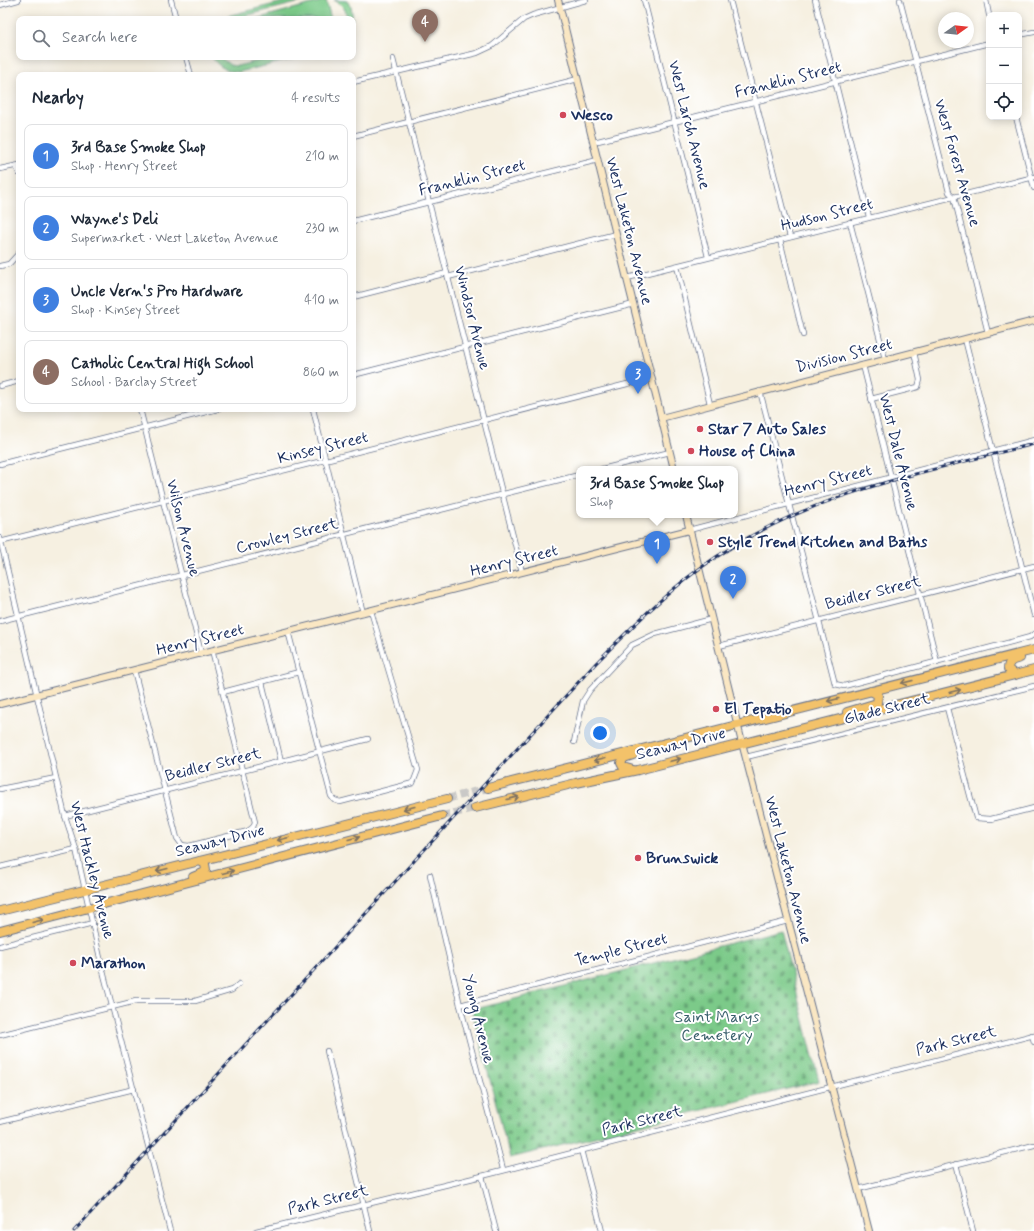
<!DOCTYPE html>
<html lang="en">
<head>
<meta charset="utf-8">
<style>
	body { margin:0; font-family:Mynerve,sans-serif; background:#f6f6f7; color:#1f2937 }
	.controls { position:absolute; right:12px; top:12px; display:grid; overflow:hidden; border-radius:8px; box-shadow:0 2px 10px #0003 }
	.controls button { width:36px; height:36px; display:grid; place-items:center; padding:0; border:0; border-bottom:1px solid #e0e1e3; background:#fff; color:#1f2937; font:20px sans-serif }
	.compass { position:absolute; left:938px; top:12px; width:36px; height:36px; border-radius:50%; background:#fff; box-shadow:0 2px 10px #0003; rotate:75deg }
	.you { position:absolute; left:600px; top:733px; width:14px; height:14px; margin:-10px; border:3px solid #fff; border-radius:50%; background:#1a73e8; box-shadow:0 0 0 6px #1a73e833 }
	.badge { display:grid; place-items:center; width:26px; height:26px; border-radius:50%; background:#d1495b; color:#fff; font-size:13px; font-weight:700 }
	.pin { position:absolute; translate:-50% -33px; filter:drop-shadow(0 1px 2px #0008) }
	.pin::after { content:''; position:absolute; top:21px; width:14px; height:12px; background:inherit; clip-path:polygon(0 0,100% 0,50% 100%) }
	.popup { position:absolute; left:576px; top:466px; width:162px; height:52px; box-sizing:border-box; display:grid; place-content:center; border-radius:8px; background:#fff; filter:drop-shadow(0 1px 3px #0005); font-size:13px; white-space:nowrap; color:#747a83 }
	.popup b { font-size:15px; color:#1f2937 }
	.popup::after { content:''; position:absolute; left:50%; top:100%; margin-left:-8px; border:8px solid transparent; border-top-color:#fff }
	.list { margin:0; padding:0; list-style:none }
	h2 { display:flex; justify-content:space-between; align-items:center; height:52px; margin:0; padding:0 16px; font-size:17px }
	h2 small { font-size:13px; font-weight:400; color:#747a83 }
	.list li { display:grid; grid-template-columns:26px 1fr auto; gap:12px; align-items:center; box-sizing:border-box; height:64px; margin:0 8px 8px; padding:0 8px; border:1px solid #e0e1e3; border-radius:8px }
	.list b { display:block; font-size:15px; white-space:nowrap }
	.list p { margin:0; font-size:13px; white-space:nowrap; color:#747a83 }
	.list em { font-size:13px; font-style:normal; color:#747a83 }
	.icon { flex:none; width:22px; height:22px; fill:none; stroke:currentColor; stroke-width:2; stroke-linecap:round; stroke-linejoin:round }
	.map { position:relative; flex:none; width:1034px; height:1231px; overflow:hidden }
	.search { position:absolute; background:#fff; box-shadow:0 2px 10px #0003; left:16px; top:16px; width:340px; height:44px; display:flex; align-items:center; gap:10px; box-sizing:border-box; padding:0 14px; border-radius:8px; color:#747a83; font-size:15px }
	.panel { position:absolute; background:#fff; box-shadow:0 2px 10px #0003; left:16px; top:72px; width:340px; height:340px; border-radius:8px }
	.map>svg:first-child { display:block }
	.green { fill:#7cca89; stroke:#4c7c74 }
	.cemetery { fill:url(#cemetery-stones); stroke:#4c7c74 }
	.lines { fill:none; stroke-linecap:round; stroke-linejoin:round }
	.highway-tunnel { stroke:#cac9c7; stroke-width:8; stroke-dasharray:8 4; stroke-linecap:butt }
	.street-casing { stroke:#68738c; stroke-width:6 }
	.secondary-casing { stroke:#68738c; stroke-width:8 }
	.highway-casing { stroke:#68738c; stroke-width:10 }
	.street { stroke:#fff; stroke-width:4.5 }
	.secondary { stroke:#fae7c3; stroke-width:6 }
	.highway { stroke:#f3c26a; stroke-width:8 }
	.rail-casing { stroke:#1b2f5e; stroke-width:3 }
	.rail { stroke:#fff; stroke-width:1.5; stroke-dasharray:4.5; stroke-linecap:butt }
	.oneway { stroke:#7c7163 }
	.poi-dot { fill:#d1495b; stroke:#fff; stroke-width:1.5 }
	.labels { text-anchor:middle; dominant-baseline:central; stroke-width:4; stroke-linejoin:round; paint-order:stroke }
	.street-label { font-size:16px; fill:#1b2f5e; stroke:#fff }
	.poi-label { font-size:16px; font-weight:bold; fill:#1b2f5e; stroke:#fff; text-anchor:start }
	.park-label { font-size:16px; fill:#385e6b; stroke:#fff }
</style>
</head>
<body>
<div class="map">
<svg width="1034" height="1231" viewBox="0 0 1034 1231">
	<defs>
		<pattern id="cemetery-stones" width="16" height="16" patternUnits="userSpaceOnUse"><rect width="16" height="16" fill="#7cca89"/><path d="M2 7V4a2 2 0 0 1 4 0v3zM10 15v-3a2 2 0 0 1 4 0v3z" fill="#65a473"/></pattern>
	</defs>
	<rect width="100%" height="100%" fill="#fff"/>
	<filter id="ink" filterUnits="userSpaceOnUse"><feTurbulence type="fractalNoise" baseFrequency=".025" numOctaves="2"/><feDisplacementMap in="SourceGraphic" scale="8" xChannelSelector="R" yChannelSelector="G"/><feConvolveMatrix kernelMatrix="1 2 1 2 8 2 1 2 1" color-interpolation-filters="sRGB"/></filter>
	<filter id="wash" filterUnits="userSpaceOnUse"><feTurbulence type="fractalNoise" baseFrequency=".012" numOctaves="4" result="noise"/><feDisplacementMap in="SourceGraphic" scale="16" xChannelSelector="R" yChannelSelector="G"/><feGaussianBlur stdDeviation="0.9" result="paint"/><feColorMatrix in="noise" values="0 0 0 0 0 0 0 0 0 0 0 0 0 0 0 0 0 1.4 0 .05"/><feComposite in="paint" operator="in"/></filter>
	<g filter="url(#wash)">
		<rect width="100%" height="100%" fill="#f6f0e1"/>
		<g class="green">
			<polygon points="291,0 309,0 232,19 222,19 231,15"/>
			<polygon points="326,0 331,19 256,19"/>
			<path d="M334,0l13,1 4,6 2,12h-6c-1,-10 -4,-14 -13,-19z"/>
			<path d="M212,57h8l10,8 7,1 37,-9h29l-64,15c-11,0 -21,-5 -27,-15z"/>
		</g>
		<polygon class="cemetery" points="781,930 819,1081 510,1158 472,1010"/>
	</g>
	<g filter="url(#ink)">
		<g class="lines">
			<g class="highway-tunnel">
				<polyline points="447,799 488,788"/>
				<polyline points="442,816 475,808"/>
			</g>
			<defs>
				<g id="street">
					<polyline points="171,0 176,19"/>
					<polyline points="644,0 708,257"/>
					<polyline points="730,0 790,237"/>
					<polyline points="815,0 869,217"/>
					<polyline points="900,0 949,192 954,197 988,333"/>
					<polyline points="986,0 989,15"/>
					<polyline points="0,5 18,0"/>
					<polyline points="1019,35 1034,32"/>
					<polyline points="186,57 191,75"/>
					<polyline points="393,59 522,572"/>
					<polyline points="353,82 477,53 492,46 524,19 533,15 586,0"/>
					<polyline points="1016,117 1034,188"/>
					<polyline points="353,136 578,79"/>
					<polyline points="594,142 989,43"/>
					<polyline points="16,166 19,173"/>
					<polyline points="0,169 19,165"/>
					<polyline points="353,221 598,160"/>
					<polyline points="850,222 885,359"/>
					<polyline points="780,240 803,335"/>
					<polyline points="0,266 9,264 19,253"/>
					<polyline points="677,266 710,404"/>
					<polyline points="448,277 616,234"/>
					<polyline points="627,278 1034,177"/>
					<polyline points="353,297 447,273"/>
					<polyline points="965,339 1034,615"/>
					<polyline points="863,365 937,662"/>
					<polyline points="353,375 634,304"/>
					<polyline points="0,386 19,381"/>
					<polyline points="760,391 835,684 844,686 1030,637 1034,634"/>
					<polyline points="871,399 918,387 920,380 914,352"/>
					<polyline points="140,409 201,653"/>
					<polyline points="313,409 363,613"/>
					<polyline points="0,464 218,409"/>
					<polyline points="602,469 670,452"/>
					<polyline points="689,530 1034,440"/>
					<polyline points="0,538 65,816 76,849 102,967 170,1231"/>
					<polyline points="0,542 651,378"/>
					<polyline points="0,621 579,475"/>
					<polyline points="288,631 331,796 334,800 340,802 413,783 418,770 371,611"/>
					<polyline points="719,646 1034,566"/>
					<polyline points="134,670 177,838 182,845 189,846 248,831 253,827 255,822 212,650"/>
					<polyline points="262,682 281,761"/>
					<polyline points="223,692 299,672"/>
					<polyline points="947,708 976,818 991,819 1034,808"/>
					<polyline points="574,742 583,701 590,690 632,645 655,634 712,619"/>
					<polyline points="746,757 1034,686"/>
					<polyline points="0,789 56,778"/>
					<polyline points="65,816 368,739"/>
					<polyline points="0,867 76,849"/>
					<polyline points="430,875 460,1005 503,1169"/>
					<polyline points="0,946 93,923"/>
					<polyline points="460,1005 788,921"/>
					<polyline points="0,1035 136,1001 195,1001 232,990 239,984"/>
					<polyline points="1032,1035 1034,1042"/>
					<polyline points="327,1051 370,1231"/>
					<polyline points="0,1122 134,1089"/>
					<polyline points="581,1150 602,1231"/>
					<polyline points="956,1164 973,1231"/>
					<polyline points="482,1176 496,1231"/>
					<polyline points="858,1189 1034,1145"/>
					<polyline points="256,1231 482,1176 1034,1035"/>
				</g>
				<g id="secondary">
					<polyline points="558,0 674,469"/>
					<polyline points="661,418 1034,321"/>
					<polyline points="686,515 742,743 869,1231"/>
					<polyline points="0,704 689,530"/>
				</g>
				<g id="highway">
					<path d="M1015,675l-7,-6c0,-8 5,-9 12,-11"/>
					<polyline points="847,712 877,703 878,695 871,691"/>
					<polyline points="633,770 623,767 621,763 624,758 633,755"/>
					<polyline points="488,788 1034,650"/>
					<polyline points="475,808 576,783 638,770 1034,670"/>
					<polyline points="193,877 203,873 206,870 205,864 200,861"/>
					<polyline points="0,911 447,799"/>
					<polyline points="0,931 442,816"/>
				</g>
			</defs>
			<use href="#street" class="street-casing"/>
			<use href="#secondary" class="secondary-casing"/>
			<use href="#highway" class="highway-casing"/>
			<use href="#street" class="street"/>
			<use href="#secondary" class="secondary"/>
			<use href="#highway" class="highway"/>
			<defs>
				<path id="rail" d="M74,1231l522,-568c33,-33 65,-66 103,-94 99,-73 218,-95 335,-125"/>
			</defs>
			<use href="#rail" class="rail-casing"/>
			<use href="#rail" class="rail"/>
		</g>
		<defs><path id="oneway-shaft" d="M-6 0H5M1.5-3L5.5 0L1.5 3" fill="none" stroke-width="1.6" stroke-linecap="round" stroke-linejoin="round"/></defs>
		<g class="oneway">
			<use href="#oneway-shaft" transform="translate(907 682) rotate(166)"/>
			<use href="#oneway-shaft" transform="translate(955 691) rotate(-14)"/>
			<use href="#oneway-shaft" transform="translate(833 700) rotate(166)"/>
			<use href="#oneway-shaft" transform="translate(600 759) rotate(165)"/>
			<use href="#oneway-shaft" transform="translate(675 760) rotate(-15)"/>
			<use href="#oneway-shaft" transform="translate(513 798) rotate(-14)"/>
			<use href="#oneway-shaft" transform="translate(409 808) rotate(166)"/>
			<use href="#oneway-shaft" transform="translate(354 838) rotate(-14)"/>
			<use href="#oneway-shaft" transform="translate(283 839) rotate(166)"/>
			<use href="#oneway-shaft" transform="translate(162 870) rotate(166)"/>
			<use href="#oneway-shaft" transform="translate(228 872) rotate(-15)"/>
			<use href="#oneway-shaft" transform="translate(38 921) rotate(-15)"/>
		</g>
	</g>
	<g class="poi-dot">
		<circle cx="563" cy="115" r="4"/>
		<circle cx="700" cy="429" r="4"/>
		<circle cx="691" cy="451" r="4"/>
		<circle cx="710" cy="542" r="4"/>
		<circle cx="716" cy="709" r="4"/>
		<circle cx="638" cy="858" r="4"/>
		<circle cx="73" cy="963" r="4"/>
	</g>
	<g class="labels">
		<g class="street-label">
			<text transform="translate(788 80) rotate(-14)">Franklin Street</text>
			<text transform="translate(689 125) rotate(76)">West Larch Avenue</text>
			<text transform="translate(957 163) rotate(74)">West Forest Avenue</text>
			<text transform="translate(472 178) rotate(-14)">Franklin Street</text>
			<text transform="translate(827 215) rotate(-14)">Hudson Street</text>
			<text transform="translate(629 231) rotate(76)">West Laketon Avenue</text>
			<text transform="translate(472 318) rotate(76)">Windsor Avenue</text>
			<text transform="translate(844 356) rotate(-14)">Division Street</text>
			<text transform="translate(323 448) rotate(-14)">Kinsey Street</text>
			<text transform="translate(898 452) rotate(76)">West Dale Avenue</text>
			<text transform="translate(828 481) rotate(-14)">Henry Street</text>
			<text transform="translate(183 528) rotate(76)">Wilson Avenue</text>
			<text transform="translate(287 536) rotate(-14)">Crowley Street</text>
			<text transform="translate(514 561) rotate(-14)">Henry Street</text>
			<text transform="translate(873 593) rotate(-14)">Beidler Street</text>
			<text transform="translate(200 640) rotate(-14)">Henry Street</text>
			<text transform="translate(887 709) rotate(-14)">Glade Street</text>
			<text transform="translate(681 744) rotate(-14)">Seaway Drive</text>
			<text transform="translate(213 765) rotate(-14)">Beidler Street</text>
			<text transform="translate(220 841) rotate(-14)">Seaway Drive</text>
			<text transform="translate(92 870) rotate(76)">West Hackley Avenue</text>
			<text transform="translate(788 870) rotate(76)">West Laketon Avenue</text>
			<text transform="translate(621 950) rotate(-14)">Temple Street</text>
			<text transform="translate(478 1019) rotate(76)">Young Avenue</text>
			<text transform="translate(956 1041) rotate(-14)">Park Street</text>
			<text transform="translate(642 1121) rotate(-14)">Park Street</text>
			<text transform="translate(328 1200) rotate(-14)">Park Street</text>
		</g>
		<g class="poi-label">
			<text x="571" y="115">Wesco</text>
			<text x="708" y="429">Star 7 Auto Sales</text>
			<text x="699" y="451">House of China</text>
			<text x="718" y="542">Style Trend Kitchen and Baths</text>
			<text x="724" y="709">El Tepatio</text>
			<text x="646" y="858">Brunswick</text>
			<text x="81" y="963">Marathon</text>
		</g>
		<g class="park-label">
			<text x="717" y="1017">Saint Marys<tspan x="717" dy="18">Cemetery</tspan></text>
		</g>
	</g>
</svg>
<div class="controls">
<button>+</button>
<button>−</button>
<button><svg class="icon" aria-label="locate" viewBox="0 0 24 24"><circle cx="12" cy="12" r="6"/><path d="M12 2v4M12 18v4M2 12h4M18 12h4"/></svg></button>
</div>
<svg class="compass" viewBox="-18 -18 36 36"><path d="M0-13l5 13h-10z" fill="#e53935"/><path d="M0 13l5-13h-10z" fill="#747a83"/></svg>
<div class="you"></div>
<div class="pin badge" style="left:657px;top:564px;background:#3f7fe0">1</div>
<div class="popup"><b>3rd Base Smoke Shop</b>Shop</div>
<div class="pin badge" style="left:733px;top:599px;background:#3f7fe0">2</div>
<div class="pin badge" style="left:638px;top:394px;background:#3f7fe0">3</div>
<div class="pin badge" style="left:425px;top:42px;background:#8d6e63">4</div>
<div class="search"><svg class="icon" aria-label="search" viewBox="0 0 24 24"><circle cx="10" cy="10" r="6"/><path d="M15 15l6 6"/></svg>Search here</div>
<section class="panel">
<h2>Nearby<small>4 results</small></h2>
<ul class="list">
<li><span class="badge" style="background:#3f7fe0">1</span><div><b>3rd Base Smoke Shop</b><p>Shop · Henry Street</p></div><em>210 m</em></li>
<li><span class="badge" style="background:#3f7fe0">2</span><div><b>Wayne's Deli</b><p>Supermarket · West Laketon Avenue</p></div><em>230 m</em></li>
<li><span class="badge" style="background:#3f7fe0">3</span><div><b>Uncle Vern's Pro Hardware</b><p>Shop · Kinsey Street</p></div><em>410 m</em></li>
<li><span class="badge" style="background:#8d6e63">4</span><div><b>Catholic Central High School</b><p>School · Barclay Street</p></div><em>860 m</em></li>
</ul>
</section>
</div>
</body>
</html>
